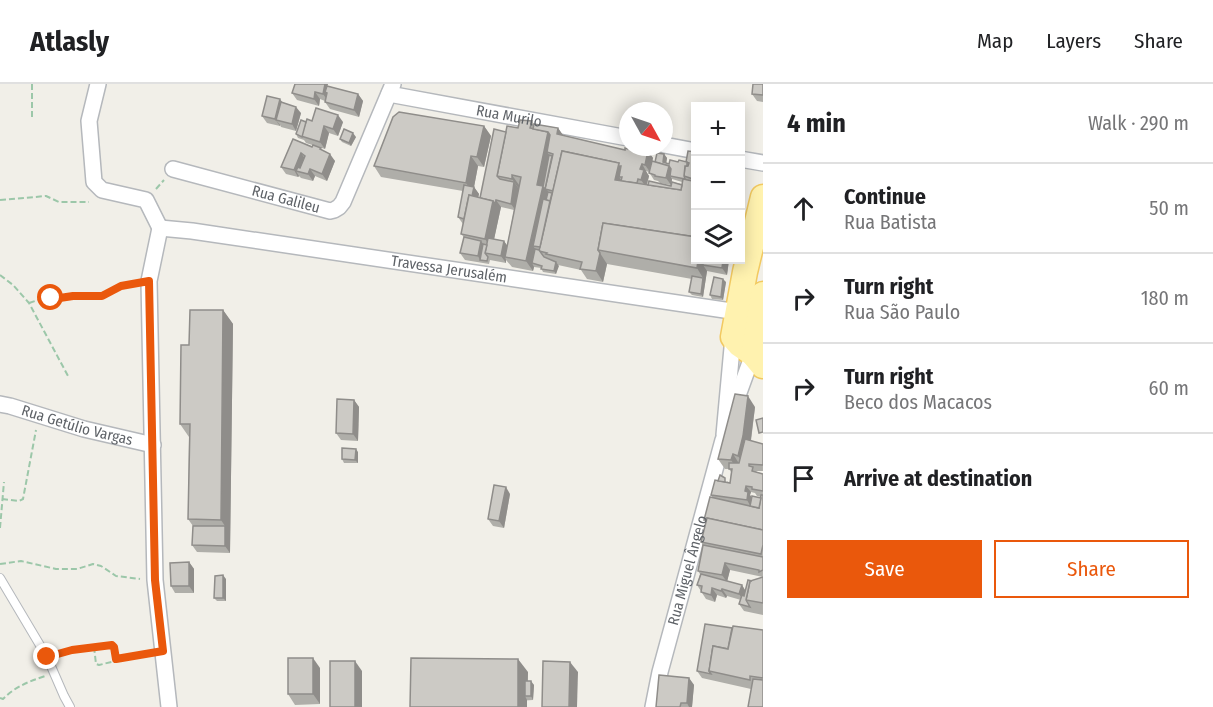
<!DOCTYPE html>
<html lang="en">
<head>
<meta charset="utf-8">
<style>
	body { margin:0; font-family:"Fira Sans Condensed",sans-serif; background:#f2f2f2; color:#202124 }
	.controls { position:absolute; right:18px; top:18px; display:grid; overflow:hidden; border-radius:0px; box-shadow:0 3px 15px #0003 }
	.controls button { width:54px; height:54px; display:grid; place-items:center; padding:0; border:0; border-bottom:2px solid #e0e0e0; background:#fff; color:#202124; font:30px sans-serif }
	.compass { position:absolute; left:619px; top:18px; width:54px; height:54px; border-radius:50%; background:#fff; box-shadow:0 3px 15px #0003; rotate:130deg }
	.stop { position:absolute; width:18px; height:18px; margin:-14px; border:4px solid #ea580c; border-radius:50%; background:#fff }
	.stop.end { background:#ea580c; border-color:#fff; box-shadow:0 2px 6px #0008 }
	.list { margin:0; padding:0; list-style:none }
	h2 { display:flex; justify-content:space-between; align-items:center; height:78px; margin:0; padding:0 24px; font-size:26px }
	h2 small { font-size:20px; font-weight:400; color:#757577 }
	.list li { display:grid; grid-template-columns:39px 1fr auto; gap:18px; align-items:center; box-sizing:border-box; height:90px; padding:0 24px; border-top:2px solid #e0e0e0 }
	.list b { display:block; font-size:22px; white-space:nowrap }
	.list p { margin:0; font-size:20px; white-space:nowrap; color:#757577 }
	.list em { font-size:20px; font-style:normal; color:#757577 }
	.actions { display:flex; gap:12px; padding:18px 24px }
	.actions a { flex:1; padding:14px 0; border:2px solid #ea580c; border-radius:0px; text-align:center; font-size:21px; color:#ea580c }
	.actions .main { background:#ea580c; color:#fff }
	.icon { flex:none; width:33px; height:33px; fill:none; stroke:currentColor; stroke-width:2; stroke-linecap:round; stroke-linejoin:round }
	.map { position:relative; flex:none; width:763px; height:623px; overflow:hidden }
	header { display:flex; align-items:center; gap:36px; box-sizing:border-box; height:84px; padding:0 30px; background:#fff; border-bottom:2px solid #e0e0e0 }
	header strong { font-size:28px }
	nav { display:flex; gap:33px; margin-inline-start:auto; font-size:21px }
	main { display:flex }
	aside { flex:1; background:#fff }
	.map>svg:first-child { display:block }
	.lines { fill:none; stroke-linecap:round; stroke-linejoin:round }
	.lane-casing { stroke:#b5b8bc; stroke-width:10 }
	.street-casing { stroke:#b5b8bc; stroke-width:18 }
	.primary-casing { stroke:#f2c960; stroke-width:27 }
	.path { stroke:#9cc7a9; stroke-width:2; stroke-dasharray:6 3; stroke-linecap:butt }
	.lane { stroke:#fff; stroke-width:8 }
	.street { stroke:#fff; stroke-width:15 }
	.primary { stroke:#fff2af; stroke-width:24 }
	.wall { fill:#afaea9; fill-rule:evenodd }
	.shaded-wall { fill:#8f8d8a }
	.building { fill:#cccac5; stroke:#8f8d8a; stroke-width:1.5 }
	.route { stroke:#ea580c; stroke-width:8 }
	.labels { text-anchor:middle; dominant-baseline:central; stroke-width:5; stroke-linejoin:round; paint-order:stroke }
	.street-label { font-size:15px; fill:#5f6368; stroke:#fff }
</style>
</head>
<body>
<header>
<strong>Atlasly</strong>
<nav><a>Map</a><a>Layers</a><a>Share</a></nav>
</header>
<main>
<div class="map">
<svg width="763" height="623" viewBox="0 0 763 623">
	<rect width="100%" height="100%" fill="#f1efe8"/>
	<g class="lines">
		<defs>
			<polyline id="lane" points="0,494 47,573 64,612 70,623"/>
			<g id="street">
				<polyline points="98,0 89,37 94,98 102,106 146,116 160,144"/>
				<path id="s1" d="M389,10l239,44"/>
				<polyline points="664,61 696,67"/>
				<polyline points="740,75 763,79"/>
				<path id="s2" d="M173,85l157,42 4,-1 5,-3 4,-5 50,-118"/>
				<path id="s3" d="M160,144l32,3 546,81"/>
				<polyline points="160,144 149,197 155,496 169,623"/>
				<path id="s4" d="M0,320l10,2 74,23 69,16"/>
				<polyline points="732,328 753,270"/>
				<polyline points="724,351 733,253"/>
				<path id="s5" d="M653,623l7,-35 63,-232"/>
			</g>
			<g id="primary">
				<polyline points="763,113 745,188 733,253 740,261 753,270 763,282"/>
				<polyline points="753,270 763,210"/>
			</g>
		</defs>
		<use href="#lane" class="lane-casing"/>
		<use href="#street" class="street-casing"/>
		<use href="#primary" class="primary-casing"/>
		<g class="path">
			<polyline points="32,0 32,35"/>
			<polyline points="156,105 164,96"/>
			<polyline points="0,116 46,112 59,118 89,118"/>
			<polyline points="0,191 13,201 29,219 68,292"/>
			<polyline points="29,219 47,213 53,215 73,212 102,212 116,204 135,200"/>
			<polyline points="2,415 19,417 23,415 36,346"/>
			<polyline points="0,444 4,398"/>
			<polyline points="0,480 21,477 56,485 77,485 93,480 101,482 116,492 140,495"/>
			<polyline points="94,563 96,580 99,581 115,577 116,575 149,569"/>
			<polyline points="58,570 72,566 112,561 116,575"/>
			<path d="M0,614l3,1c13,-13 25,-17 42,-23"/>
		</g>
		<use href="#lane" class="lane"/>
		<use href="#street" class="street"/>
		<use href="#primary" class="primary"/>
	</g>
	<g class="wall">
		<polygon points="295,0 328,0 327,2 358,10 363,17 359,33 330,25 325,18 325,17 320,15 319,22 297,16 292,9"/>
		<polygon points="763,0 763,18 757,17 752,10"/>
		<polygon points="301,29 296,47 281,43 280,41 280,42 267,39 262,32"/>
		<polygon points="312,37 343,38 338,52 329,49 325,65 306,59 304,56 298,54 296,50 306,38"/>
		<path d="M532,37l2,3 24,4 5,8 62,14 3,-1 17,-2 8,11 -1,3 3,1 9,-8 3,4 -1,5 3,1 9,-2h8l10,-10v108h33l-2,15 -20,-4 -4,26 -11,-2 -3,-3 3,-13 -85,-15 -4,18 -16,-3 -6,-9 -23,-5 -2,9 -13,-2 -2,-4 -7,-1 -1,4 -21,-4 -6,-7v3l-16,-3 -1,4 -24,-4 -5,-7 4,-16 -3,-3 2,-10 -5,-7 5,-26 -82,-14 -7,-11 110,-40 7,10 -7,31 -6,-1 -4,21 5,7 -1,3 2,1 26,-66 12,-4zM646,87l3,1 5,8 4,1 2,2 11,2h-24l2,-9 -3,-3zM672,95l10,3v2l-10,-2zM501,123l13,3 -7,36 -3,-5 -10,-2z"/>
		<polygon points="356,53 351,62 342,58 340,55"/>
		<polygon points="293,55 322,66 335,77 327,97 315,92 313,97 301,94 299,92 298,93 286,90 281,83"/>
		<polygon points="726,198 723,216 712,215 710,211"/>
		<polygon points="223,226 233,240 230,469 197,468 192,461 193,442 188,435 189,353 180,340 189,261"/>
		<polygon points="354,316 359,323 358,357 341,356 336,349"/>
		<path d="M755,323l-4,34 12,3v27h-7l1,1 6,2v141l-19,-4 -5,-7 2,-4 -14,-4 -1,2 -9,-3 -2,7 -9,-3 -9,-14 3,-11 -2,-3 5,-26 -2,-3 5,-20 -2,-2 9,-22 -2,-3 17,-14 -1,2h3l1,-11 -2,-3h-4l-7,-10zM751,408l4,1 2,3 4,1v1h-9l-2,-3zM730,486l33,7 -11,4 -7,9 -3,-5 -15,-4z"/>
		<polygon points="358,368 358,379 344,379 342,375"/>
		<polygon points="510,410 504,444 493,442 488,435"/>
		<polygon points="189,478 194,485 194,509 175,509 171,502"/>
		<polygon points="226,495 226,517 217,517 214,514"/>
		<polygon points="732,544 763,546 763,623 751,605 702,594 697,587"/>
		<polygon points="320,584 320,620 295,621 288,610"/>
		<polygon points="528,588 528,597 534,601 533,616 410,623"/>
		<polygon points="689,594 694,601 692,623 656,623"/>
	</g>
	<g class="shaded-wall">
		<polygon points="325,0 328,0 325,8 329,13 328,17 323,10"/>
		<polygon points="315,8 320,15 319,22 314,15"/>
		<polygon points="358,10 363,17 359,33 354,26"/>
		<polygon points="280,15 285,22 276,36 280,41 280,42 275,35"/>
		<polygon points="296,23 301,29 296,47 292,40"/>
		<polygon points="338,31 343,38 338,52 333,45"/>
		<polygon points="324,42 329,49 325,65 320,58"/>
		<polygon points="484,42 491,52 484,83 477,73"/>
		<polygon points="558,44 563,51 562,57 557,50"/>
		<polygon points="548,48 555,58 547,68 552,75 546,106 550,112 533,162 538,168 532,179 534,183 533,187 526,177 537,101"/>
		<polygon points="353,49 356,53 351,62 349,59"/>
		<polygon points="645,63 653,74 650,88 645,81"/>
		<polygon points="301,69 306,76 303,84 296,87 299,92 298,93 294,86"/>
		<polygon points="330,70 335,77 327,97 322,90"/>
		<polygon points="664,70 667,74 666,81 663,78"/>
		<polygon points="471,72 478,82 474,103 479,110 472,142 467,135 473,109 466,99"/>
		<polygon points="619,79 626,89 622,93 619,93 624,100 615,96"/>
		<polygon points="642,80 649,92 646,103 641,96 640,85"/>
		<polygon points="669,82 674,89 670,92 672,95 671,101 666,94"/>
		<polygon points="310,85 315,92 313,97 308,90"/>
		<polygon points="741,87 743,90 741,94 744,97 741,115"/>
		<polygon points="512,91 519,101 519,105 512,95"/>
		<polygon points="514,98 519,105 516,127 511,120"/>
		<polygon points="496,116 501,123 492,165 485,155 493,117"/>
		<polygon points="481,157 486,164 480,176 478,172"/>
		<polygon points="504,157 509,164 505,173 506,176 506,179 501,172"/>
		<polygon points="600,169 607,180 603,198 596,187"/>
		<polygon points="698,176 709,176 703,181 707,187 703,213 701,210 703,194 697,184"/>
		<polygon points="723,176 729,176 727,191 722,184"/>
		<polygon points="556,178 559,182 556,190 554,187"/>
		<polygon points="723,195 726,198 723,216 721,213"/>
		<polygon points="223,226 233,240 230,469 225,462 225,442 221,436"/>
		<polygon points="748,312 755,323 750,362 745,382 738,372"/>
		<polygon points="354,316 359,323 358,357 353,350"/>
		<polygon points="356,365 358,368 358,379 355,376"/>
		<polygon points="733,370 740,381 738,386 731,376"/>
		<polygon points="746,402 751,408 750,411 753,415 751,423 747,416 745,407"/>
		<polygon points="506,403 510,410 504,444 499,437"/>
		<polygon points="189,478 194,485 194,509 189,502"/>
		<polygon points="725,479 730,486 727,498 722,491"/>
		<polygon points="223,491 226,495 226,517 223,514"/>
		<polygon points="742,501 746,508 744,517 739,510"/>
		<polygon points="712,504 717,511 715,518 711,511"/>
		<polygon points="722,505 727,512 726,514 721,507"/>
		<polygon points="313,574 320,584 320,620 313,610"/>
		<polygon points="518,575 528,588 527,612 525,612 527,616 527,623 518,623"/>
		<polygon points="355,577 362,587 362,623 355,623"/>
		<polygon points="570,578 578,588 577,623 569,623"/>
		<polygon points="689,594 694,601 692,623 689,623 687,619"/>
		<polygon points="531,597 534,601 533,616 531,612"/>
	</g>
	<g class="building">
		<polygon points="295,0 325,0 323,10 315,8 314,15 292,9"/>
		<polygon points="753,0 763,0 763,11 752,10"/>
		<polygon points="327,2 358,10 354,26 325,18 327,9 325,8"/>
		<polygon points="267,12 280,15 275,35 262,32"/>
		<polygon points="281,18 296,23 292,40 276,36"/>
		<polygon points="316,24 338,31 333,45 324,42 320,58 301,52 307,35 312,37"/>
		<polygon points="399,28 484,42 477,73 471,72 466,99 374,82 393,33"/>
		<polygon points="301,36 306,38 302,53 296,50"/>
		<polygon points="520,36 532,37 530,44 548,48 537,101 543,102 526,177 505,173 521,93 512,91 512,95 497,92 507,42 518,44"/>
		<polygon points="534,40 558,44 557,50 625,66 625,64 628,65 628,63 645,63 645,66 648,67 645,81 642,80 640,85 644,86 641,96 638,95 637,99 621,97 622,93 619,93 621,82 618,82 619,79 562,67 553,107 545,105 553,70 547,68 550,51 548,48 533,45"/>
		<polygon points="344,45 353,49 349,59 340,55"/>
		<polygon points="494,45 506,48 497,92 500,95 514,98 511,120 496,116 495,120 493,117 480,114"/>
		<polygon points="293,55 312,63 313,61 321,64 320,65 330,70 322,90 310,85 308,90 296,87 298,83 300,84 305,72 301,69 294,86 281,83"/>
		<polygon points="562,67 619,79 615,96 681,106 683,95 692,97 693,95 684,92 685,82 688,82 689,79 686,78 688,67 696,68 696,125 695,134 696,134 696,153 603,139 598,166 600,169 596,187 580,185 582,178 546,170 547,169 539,167"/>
		<polygon points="657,69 664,70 663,78 669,80 670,76 678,78 679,76 687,78 687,82 685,82 684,92 685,95 670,92 671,85 669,82 655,78"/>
		<polygon points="549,71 552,72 545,105 548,108 552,109 550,117 546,116 548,108 543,103"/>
		<polygon points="652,77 669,82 666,94 655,92 655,91 649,89"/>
		<polygon points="649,97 671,102 672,98 682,101 681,106 648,101"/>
		<polygon points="464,101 474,103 472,112 469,111 464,135 458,133"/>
		<polygon points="469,111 493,117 485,155 461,150"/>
		<polygon points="543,115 550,117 540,163 533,162"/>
		<polygon points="603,139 696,153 696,176 698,176 697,184 598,166"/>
		<polygon points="464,153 481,157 478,172 460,169"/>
		<polygon points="488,154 504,157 501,172 485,169"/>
		<polygon points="483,160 487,161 485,169 488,173 487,177 480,176"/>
		<polygon points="535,165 539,166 544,173 556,178 554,187 541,185 542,182 532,179"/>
		<polygon points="703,176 723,176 722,184 703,181"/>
		<polygon points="692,192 703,194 701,210 689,208"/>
		<polygon points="714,193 723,195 721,213 710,211"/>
		<polygon points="190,226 223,226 221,436 188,435 190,340 180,340 181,261 189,261"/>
		<polygon points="735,310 748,312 743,352 738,372 733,370 731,376 718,375"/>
		<polygon points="337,315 354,316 353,350 336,349"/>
		<polygon points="763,334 763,348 759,349 756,336"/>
		<polygon points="745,355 763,360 763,381 749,380 749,382 753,383 752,387 763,390 763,407 752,405 752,403 746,402 745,407 748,408 747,416 711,411 715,396 730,399 732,385 729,385 729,379 739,379"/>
		<polygon points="342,364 356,365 355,376 342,375"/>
		<polygon points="720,391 725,394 725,398 718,397"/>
		<polygon points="494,401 506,403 499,437 488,435"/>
		<polygon points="761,411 763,411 763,446 707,434 706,436 704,436 710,413 759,424"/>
		<polygon points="752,412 761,414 759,424 750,422"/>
		<polygon points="707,434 763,446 763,461 761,470 701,458"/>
		<polygon points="193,442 225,442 225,462 192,461"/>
		<polygon points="703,461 763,473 763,486 759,488 759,486 725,479 722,491 698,487"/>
		<polygon points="189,478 189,502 171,502 170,479"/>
		<polygon points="701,490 742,501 739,510 722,505 721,507 712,504 711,511 701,508 702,502 697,501"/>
		<polygon points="223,491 223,514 214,514 215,492"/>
		<polygon points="763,493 763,519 746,516 750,497"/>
		<polygon points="748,496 752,497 750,497 746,516 750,523 739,520 742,511 744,512"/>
		<polygon points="705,540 732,544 728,565 713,562 709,587 711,590 697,587"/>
		<polygon points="733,542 763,546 763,594 750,592 750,596 709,587 713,562 728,565"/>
		<rect x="288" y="574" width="25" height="36"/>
		<polygon points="411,574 518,575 518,623 410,623"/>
		<rect x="330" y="577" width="25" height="46"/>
		<polygon points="543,577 570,578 569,623 542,623"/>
		<polygon points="659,591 689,594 687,619 681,619 680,623 656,623"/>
		<polygon points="753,595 763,596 763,623 748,623"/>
		<rect x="525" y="597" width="6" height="15"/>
	</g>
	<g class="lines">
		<polyline class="route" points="47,573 72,566 112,561 114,563 116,575 163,567 155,496 149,197 121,202 102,212 73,212 53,215 51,214"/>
	</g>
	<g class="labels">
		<g class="street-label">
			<text stroke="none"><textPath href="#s1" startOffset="122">Rua Murilo</textPath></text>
			<text stroke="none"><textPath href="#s2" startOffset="117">Rua Galileu</textPath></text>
			<text stroke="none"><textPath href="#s3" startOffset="292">Travessa Jerusalém</textPath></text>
			<text stroke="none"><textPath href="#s4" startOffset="80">Rua Getúlio Vargas</textPath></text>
			<text stroke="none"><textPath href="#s5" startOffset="141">Rua Miguel Ângelo</textPath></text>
		</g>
	</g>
</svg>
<div class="controls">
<button>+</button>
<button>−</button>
<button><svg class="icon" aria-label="layers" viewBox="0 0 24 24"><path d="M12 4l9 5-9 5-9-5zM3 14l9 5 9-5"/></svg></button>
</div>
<svg class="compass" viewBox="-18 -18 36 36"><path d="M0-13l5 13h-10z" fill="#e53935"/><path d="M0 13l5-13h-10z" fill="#757577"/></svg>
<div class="stop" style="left:51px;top:214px"></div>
<div class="stop end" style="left:47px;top:573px"></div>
</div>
<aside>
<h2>4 min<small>Walk · 290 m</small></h2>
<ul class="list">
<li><svg class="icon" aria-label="ahead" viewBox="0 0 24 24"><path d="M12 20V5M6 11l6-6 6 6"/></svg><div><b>Continue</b><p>Rua Batista</p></div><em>50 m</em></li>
<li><svg class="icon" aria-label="right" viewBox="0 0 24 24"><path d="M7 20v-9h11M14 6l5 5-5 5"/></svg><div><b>Turn right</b><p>Rua São Paulo</p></div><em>180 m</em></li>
<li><svg class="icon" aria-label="right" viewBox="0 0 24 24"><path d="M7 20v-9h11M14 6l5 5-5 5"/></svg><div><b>Turn right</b><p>Beco dos Macacos</p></div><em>60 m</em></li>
<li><svg class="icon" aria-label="arrive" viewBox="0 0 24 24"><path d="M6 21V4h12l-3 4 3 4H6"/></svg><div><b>Arrive at destination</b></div></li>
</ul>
<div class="actions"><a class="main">Save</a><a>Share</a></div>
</aside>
</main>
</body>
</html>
